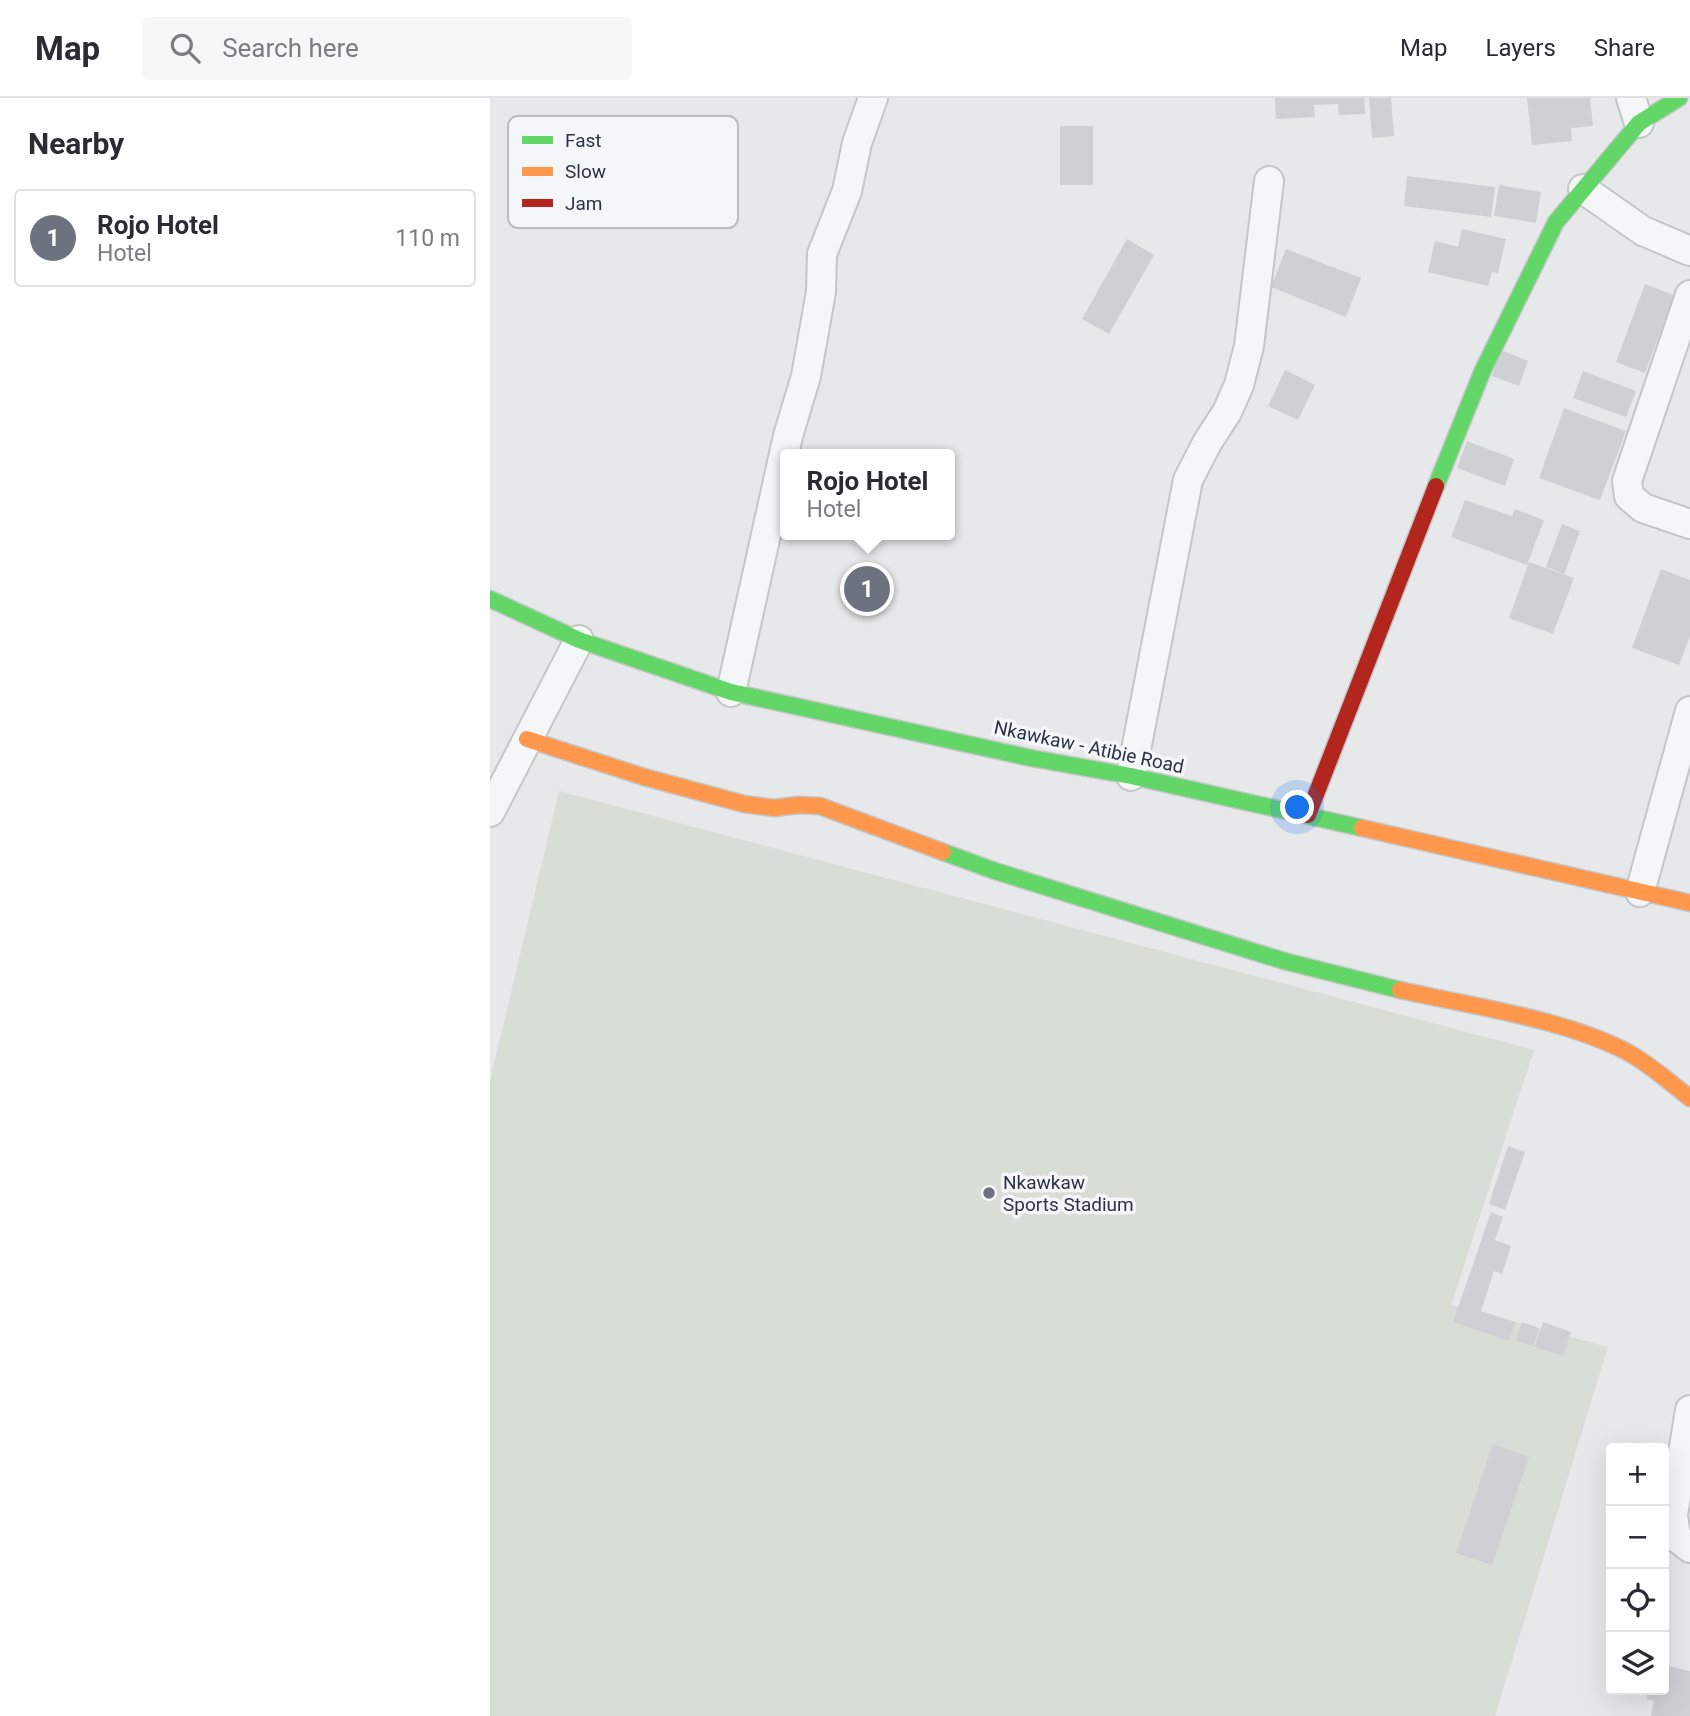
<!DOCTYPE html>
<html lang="en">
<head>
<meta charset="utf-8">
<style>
	body { margin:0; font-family:Roboto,sans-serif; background:#f7f7f7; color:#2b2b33 }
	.controls { position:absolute; right:21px; bottom:21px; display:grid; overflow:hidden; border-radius:7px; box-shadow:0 7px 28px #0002 }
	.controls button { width:63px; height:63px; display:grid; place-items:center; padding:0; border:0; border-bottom:2px solid #e1e1e2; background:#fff; color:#2b2b33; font:35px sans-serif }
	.you { position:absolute; left:808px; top:710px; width:24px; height:24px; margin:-18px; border:5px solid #fff; border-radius:50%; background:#1a73e8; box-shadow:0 0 0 10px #1a73e833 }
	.badge { display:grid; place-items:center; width:46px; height:46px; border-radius:50%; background:#6c737f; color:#fff; font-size:23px; font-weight:700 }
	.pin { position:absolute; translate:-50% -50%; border:4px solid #fff; box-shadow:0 2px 7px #0006 }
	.popup { position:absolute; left:290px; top:351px; width:175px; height:91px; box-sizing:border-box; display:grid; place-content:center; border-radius:7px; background:#fff; filter:drop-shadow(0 2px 5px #0005); font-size:23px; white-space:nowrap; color:#7c7c81 }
	.popup b { font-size:26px; color:#2b2b33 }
	.popup::after { content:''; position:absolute; left:50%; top:100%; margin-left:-14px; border:14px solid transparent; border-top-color:#fff }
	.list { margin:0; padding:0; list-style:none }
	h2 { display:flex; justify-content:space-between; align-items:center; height:91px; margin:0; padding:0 28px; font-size:30px }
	h2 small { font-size:23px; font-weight:400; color:#7c7c81 }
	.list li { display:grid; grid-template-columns:46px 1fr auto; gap:21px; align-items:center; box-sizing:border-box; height:98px; margin:0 14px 14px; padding:0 14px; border:2px solid #e1e1e2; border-radius:7px }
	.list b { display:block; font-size:26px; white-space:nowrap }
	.list p { margin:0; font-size:23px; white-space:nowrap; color:#7c7c81 }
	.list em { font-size:23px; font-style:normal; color:#7c7c81 }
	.icon { flex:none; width:38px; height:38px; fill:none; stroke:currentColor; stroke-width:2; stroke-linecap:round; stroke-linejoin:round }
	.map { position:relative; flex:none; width:1200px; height:1618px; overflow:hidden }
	header { display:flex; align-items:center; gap:42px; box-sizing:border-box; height:98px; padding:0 35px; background:#fff; border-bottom:2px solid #e1e1e2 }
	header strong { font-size:33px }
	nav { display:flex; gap:38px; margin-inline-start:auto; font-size:24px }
	.search { width:490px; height:63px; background:#f7f7f7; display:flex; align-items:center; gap:18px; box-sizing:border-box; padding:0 24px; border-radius:7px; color:#7c7c81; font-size:26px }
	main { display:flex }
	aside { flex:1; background:#fff }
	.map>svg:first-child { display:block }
	.green { fill:#d6ded6 }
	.building { fill:#ced0d3 }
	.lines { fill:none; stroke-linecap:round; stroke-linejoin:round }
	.street-casing { stroke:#c4c6c8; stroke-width:32 }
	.fast-casing { stroke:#c4c6c8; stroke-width:19 }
	.slow-casing { stroke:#c4c6c8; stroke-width:19 }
	.jam-casing { stroke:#c4c6c8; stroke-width:19 }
	.street { stroke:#f5f6f7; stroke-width:28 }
	.fast { stroke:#63d668; stroke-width:16 }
	.slow { stroke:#ff974d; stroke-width:16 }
	.jam { stroke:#b3261e; stroke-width:16 }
	.poi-dot { fill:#6c737f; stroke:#f4f6f9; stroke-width:2.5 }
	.labels { text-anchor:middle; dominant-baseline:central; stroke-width:7; stroke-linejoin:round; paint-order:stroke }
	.street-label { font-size:19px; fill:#2b3445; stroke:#f4f6f9 }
	.poi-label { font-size:19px; fill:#2b3445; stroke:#f4f6f9; text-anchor:start }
	.key { fill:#f4f6f9; stroke:#b8bcc3; stroke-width:2 }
	.key-label { font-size:19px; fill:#2b3445 }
</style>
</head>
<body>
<header>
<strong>Map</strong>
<div class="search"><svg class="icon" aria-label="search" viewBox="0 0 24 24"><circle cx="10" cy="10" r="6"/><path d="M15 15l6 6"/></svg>Search here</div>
<nav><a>Map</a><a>Layers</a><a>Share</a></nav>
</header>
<main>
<aside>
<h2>Nearby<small></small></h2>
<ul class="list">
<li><span class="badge">1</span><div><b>Rojo Hotel</b><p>Hotel</p></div><em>110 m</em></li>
</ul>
</aside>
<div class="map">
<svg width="1200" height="1618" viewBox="0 0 1200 1618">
	<rect width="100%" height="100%" fill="#e6e8ea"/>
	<polygon class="green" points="69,693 1044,952 961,1207 1118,1249 1005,1618 0,1618 0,983"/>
	<g class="building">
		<polygon points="785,0 874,0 875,16 849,17 848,6 824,7 825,19 786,21"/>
		<polygon points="879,0 901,0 904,38 882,40"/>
		<polygon points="1037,0 1100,0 1103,28 1081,30 1082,43 1042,47"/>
		<rect x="570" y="28" width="33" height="59"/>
		<polygon points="917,78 1005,89 1001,119 914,108"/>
		<polygon points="1009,87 1051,94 1046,125 1004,118"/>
		<polygon points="972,131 1016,141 1008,175 1002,174 998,188 938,174 945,143 968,149"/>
		<polygon points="637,141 664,157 619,236 592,221"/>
		<polygon points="796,151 871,180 856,219 781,189"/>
		<polygon points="1155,186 1184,197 1155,275 1126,264"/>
		<polygon points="1011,252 1038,263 1029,288 1002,278"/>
		<polygon points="795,272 825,287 808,322 778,308"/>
		<polygon points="1093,273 1146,293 1136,319 1083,300"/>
		<polygon points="1074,310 1136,333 1110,402 1049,380"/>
		<polygon points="977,343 1024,361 1015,388 967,370"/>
		<polygon points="975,402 1022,418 1025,411 1054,422 1037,467 961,439"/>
		<polygon points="1072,426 1090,433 1074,476 1056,469"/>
		<polygon points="1039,464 1084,480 1063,536 1019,520"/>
		<polygon points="1171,471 1200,482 1200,538 1189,567 1142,550"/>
		<polygon points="1018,1048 1035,1054 1015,1112 999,1106"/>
		<polygon points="1001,1114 1013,1119 1005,1142 1021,1148 1012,1176 1004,1173 991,1213 1025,1224 1019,1243 963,1224"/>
		<polygon points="1032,1224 1049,1230 1043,1248 1026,1242"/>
		<polygon points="1053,1224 1081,1234 1073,1258 1045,1249"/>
		<polygon points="1003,1346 1039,1359 1002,1467 966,1455"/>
		<polygon points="1174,1567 1200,1573 1200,1618 1161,1618 1164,1603 1156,1601 1158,1592 1174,1592"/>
	</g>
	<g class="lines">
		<defs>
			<g id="street">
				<polyline points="1141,0 1149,25"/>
				<polyline points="1093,91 1153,133 1200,153"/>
				<polyline points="1200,197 1137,383 1139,398 1153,410 1200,426"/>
				<polyline points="241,594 298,338 316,278 331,194 332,156 357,93 367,45 383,0"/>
				<polyline points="641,678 698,382 717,345 737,314 749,287 759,248 779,83"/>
				<polyline points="0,714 89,542"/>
				<polyline points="1150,794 1200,613"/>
				<polyline points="1200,1312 1183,1417 1186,1439 1200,1450"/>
			</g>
			<g id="fast">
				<polyline points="946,388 993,272 1066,124 1149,25 1189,0"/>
				<polyline points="0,501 89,542 241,594 541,660 641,678 872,730"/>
				<polyline points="453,754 505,773 794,863 910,892"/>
			</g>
			<g id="slow">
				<polyline points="37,641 154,679 254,706 284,710 308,707 330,708 453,754"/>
				<polyline points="872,730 1200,805"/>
				<path d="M910,892c71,16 166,29 229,63 22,12 41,30 61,45"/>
			</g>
			<polyline id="jam" points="818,717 946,388"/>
		</defs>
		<use href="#street" class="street-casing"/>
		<use href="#fast" class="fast-casing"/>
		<use href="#slow" class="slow-casing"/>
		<use href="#jam" class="jam-casing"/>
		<use href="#street" class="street"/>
		<use href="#fast" class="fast"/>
		<use href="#slow" class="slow"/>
		<use href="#jam" class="jam"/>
	</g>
	<circle class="poi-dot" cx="499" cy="1095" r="7"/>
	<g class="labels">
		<g class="street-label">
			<text transform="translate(599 649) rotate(12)">Nkawkaw - Atibie Road</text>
		</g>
		<g class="poi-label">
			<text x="513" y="1084">Nkawkaw<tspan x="513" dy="22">Sports Stadium</tspan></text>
		</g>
	</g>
	<rect x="18" y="18" width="230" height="112" rx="10" class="key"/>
	<rect x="32" y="38" width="31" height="8" fill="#63d668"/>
	<rect x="32" y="69" width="31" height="9" fill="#ff974d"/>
	<rect x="32" y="101" width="31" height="8" fill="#b3261e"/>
	<g class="key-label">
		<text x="75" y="49">Fast</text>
		<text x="75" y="80">Slow</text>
		<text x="75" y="112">Jam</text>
	</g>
</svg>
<div class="controls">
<button>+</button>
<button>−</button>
<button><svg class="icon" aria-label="locate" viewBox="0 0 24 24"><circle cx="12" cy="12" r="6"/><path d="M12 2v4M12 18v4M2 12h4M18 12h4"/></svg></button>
<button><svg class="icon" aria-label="layers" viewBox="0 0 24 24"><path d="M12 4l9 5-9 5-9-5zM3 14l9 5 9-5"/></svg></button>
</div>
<div class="you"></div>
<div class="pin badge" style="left:377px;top:491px">1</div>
<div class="popup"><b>Rojo Hotel</b>Hotel</div>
</div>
</main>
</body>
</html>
